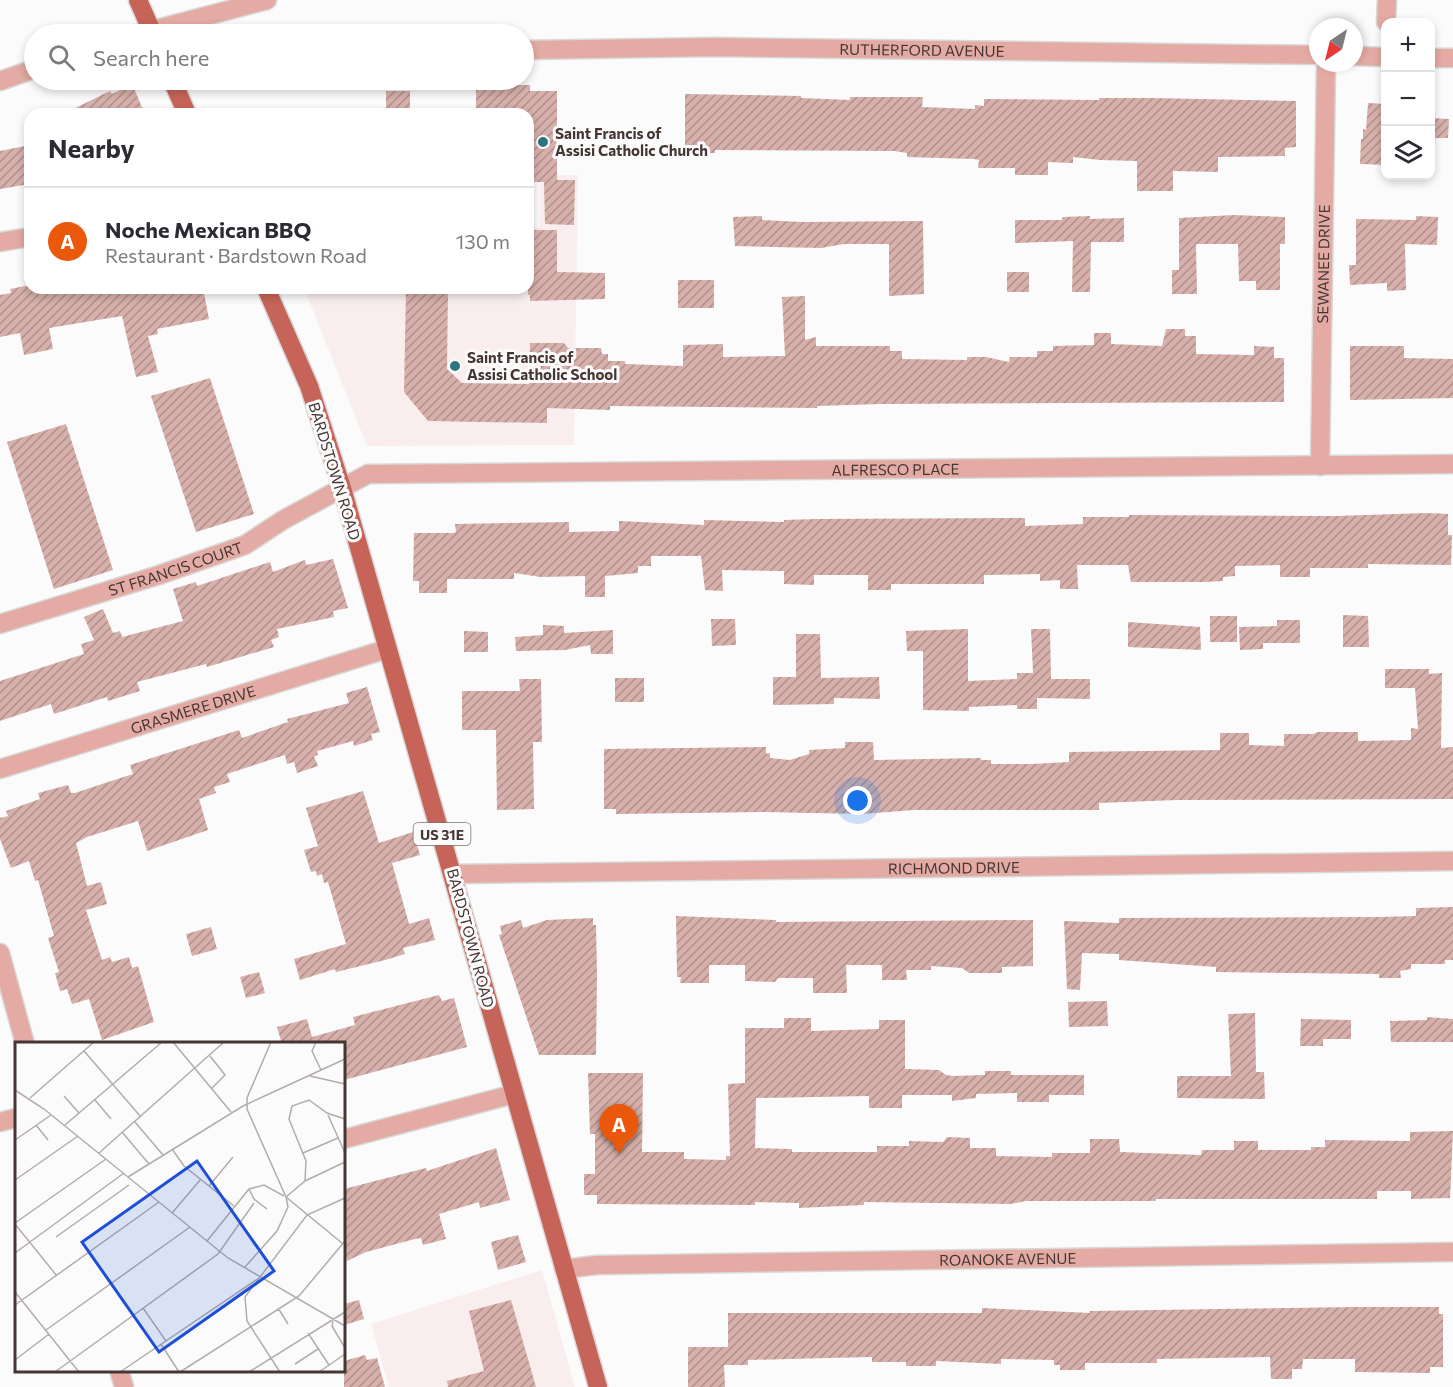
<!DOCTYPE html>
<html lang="en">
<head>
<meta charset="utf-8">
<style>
	body { margin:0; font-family:Commissioner,sans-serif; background:#f7f7f7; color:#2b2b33 }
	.controls { position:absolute; right:18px; top:18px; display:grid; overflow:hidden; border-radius:12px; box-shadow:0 3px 9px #0003 }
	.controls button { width:54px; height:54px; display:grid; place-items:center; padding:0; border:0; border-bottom:2px solid #e1e1e2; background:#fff; color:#2b2b33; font:30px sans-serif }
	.compass { position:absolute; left:1309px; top:18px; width:54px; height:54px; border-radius:50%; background:#fff; box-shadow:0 3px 9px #0003; rotate:215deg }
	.you { position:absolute; left:858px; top:801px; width:21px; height:21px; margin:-15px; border:4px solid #fff; border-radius:50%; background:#1a73e8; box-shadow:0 0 0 9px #1a73e833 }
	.badge { display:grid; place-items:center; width:39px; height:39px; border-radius:50%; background:#ea580c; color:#fff; font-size:20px; font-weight:700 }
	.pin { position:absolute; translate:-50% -50px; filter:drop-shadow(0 2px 3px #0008) }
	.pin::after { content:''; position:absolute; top:32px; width:21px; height:18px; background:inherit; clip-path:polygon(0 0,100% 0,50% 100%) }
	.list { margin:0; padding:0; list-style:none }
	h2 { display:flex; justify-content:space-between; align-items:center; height:78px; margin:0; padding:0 24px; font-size:26px }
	h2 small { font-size:20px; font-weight:400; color:#7c7c81 }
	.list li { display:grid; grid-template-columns:39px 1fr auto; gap:18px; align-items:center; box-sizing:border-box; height:108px; padding:0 24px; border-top:2px solid #e1e1e2 }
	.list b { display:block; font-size:22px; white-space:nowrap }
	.list p { margin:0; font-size:20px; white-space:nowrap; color:#7c7c81 }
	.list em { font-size:20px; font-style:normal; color:#7c7c81 }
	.icon { flex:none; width:33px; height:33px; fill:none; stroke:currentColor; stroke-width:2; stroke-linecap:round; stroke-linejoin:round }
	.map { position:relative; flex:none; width:1453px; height:1387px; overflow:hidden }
	.search { position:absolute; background:#fff; box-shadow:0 3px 9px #0003; left:24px; top:24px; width:510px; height:66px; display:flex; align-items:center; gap:15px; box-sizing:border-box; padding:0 21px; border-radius:33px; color:#7c7c81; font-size:22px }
	.panel { position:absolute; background:#fff; box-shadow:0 3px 9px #0003; left:24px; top:108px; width:510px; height:186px; border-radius:18px }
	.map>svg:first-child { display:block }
	.built { fill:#f9eeed }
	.building { fill:url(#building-hatch) }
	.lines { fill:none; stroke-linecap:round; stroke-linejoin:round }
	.minor-casing { stroke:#dad8d7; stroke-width:21 }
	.primary-casing { stroke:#dad8d7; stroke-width:21 }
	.minor { stroke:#e3aba3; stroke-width:18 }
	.primary { stroke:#c66459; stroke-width:18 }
	.poi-dot { fill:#2d757f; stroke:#fbfbfb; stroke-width:2 }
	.labels { text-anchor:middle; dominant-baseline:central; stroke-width:6; stroke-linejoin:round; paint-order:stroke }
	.shield { fill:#fbfbfb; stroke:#7c716f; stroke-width:1.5 }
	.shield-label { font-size:14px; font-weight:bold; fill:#453633 }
	.street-label { font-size:15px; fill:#453633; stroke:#fbfbfb }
	.poi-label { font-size:15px; font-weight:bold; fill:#453633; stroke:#fbfbfb; text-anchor:start }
	.inset-road { fill:none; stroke:#b2acab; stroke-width:1.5 }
	.view { fill:#1d4ed8; fill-opacity:0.15; stroke:#1d4ed8; stroke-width:3 }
	.inset-edge { fill:none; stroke:#453633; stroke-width:3 }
</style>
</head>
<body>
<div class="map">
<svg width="1453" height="1387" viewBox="0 0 1453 1387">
	<defs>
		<pattern id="building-hatch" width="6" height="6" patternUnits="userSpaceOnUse" patternTransform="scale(1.5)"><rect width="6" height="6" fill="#d7b0ab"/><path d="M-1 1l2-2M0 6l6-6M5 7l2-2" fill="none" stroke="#b0908c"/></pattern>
	</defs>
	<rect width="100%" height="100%" fill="#fbfbfb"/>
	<g class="built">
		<polygon points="541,175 578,175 574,445 367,446 304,288 528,288 528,228 540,228"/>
		<polygon points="542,1270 575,1387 389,1387 371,1324"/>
	</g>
	<g class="building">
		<polygon points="132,84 145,114 63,114 110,91 112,94"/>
		<polygon points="476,85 530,85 530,91 557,91 557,180 575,180 574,225 545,224 544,182 528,182 528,114 476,114"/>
		<rect x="386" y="91" width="24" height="23"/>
		<polygon points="685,94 801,96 801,98 850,100 850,97 923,97 922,107 975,109 975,105 984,106 984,99 1099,100 1099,98 1151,98 1296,101 1296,147 1285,148 1285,156 1218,157 1218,172 1173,171 1173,191 1137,191 1137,161 1100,160 1073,157 1073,163 1048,162 1048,175 1015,175 1015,168 978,168 979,160 974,159 907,157 907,153 894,151 715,150 715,153 685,153"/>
		<polygon points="1368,103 1386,104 1386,165 1360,164 1361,139 1363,139 1363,129 1366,130"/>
		<polygon points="1431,118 1449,119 1448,138 1431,138"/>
		<polygon points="30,145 30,184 0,189 0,151"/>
		<polygon points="1234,215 1285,217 1285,244 1280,244 1280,290 1256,290 1256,281 1239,281 1238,244 1196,244 1197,294 1172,294 1172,270 1179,270 1179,218"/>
		<polygon points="762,216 762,220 803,222 923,221 924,294 889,296 889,244 844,244 821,248 735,246 733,217"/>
		<polygon points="1090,216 1090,219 1124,218 1124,242 1091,242 1090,292 1072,292 1073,241 1015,243 1015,220 1062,220 1062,217"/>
		<polygon points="1416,216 1438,217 1437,245 1405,244 1406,290 1387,291 1387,283 1350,285 1349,265 1356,265 1356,219 1416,220"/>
		<polygon points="530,230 557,230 557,272 605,273 605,299 530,301 530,295 528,295"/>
		<rect x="1007" y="272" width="22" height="20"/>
		<rect x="678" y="280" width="36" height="28"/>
		<polygon points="30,285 30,288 41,288 42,292 68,288 203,288 209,319 157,329 158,334 148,336 158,372 136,377 122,316 49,328 53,349 24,355 20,333 0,337 0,295 11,293 10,289"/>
		<polygon points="406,288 448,288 447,369 462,383 529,384 530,343 564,343 568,348 601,348 602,354 608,354 608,361 625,361 625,364 683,366 683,345 723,344 723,357 785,356 782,297 805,296 805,340 816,337 816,346 890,346 890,351 902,351 902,359 967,360 967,357 986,357 1009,362 1010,357 1037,357 1037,351 1053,351 1053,346 1094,345 1094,333 1111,333 1111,344 1162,346 1166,329 1185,329 1185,336 1196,336 1196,354 1254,355 1254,346 1274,347 1274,358 1284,358 1284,402 881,404 817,406 817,408 610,406 610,410 547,408 547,423 428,421 404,392"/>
		<polygon points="1350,346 1404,346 1404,358 1453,359 1453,398 1350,400"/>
		<polygon points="210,378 254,514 196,532 151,396"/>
		<polygon points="66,424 113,570 54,589 7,442"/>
		<polygon points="1427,513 1448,514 1448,535 1452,535 1451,565 1368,564 1368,568 1310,568 1310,577 1280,577 1280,565 1235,566 1235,576 1223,577 1223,581 1205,582 1131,582 1128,565 1077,565 1078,589 1060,589 1060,580 1040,581 1040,574 984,575 984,584 891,584 891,590 868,590 868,575 814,575 814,585 784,584 784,571 722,570 723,591 705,590 701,556 651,556 651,566 638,566 638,573 605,576 605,597 585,597 585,576 541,577 514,573 514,579 447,579 447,593 419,593 419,581 413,581 414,533 453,533 456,532 455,524 569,522 569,532 619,531 619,521 704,525 704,520 784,522 784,520 817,519 1012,518 1025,518 1025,526 1083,524 1083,517 1129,517 1129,515 1336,516"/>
		<polygon points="333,559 348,608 333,611 334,617 277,629 279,637 271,640 274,647 207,667 206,664 137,682 140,691 108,701 107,697 54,714 51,704 0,721 0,681 84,654 81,644 94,640 84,617 103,609 113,633 120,631 122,637 183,621 173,589 196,582 197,586 270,562 273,572 305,560 306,565"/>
		<polygon points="1343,615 1368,616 1369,647 1343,647"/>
		<rect x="1210" y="616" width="27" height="26"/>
		<polygon points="711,619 735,619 736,645 712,646"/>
		<polygon points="1277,620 1300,620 1300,643 1263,643 1263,649 1240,650 1239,627 1277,626"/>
		<polygon points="1128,622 1200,627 1201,650 1128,647"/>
		<polygon points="543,625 564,626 564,633 613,630 613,654 591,654 590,645 565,650 516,651 515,637 543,635"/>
		<polygon points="968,629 968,681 1017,679 1017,673 1033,673 1031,629 1050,629 1051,679 1090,679 1090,699 1037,698 1037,709 1017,709 1017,705 969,707 969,711 923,710 923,651 907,651 906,631"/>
		<polygon points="464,631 488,632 488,652 464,652"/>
		<polygon points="796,634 820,634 821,678 879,677 880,699 834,698 834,704 773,705 773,677 796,677"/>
		<polygon points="1385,669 1429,669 1429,674 1442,673 1441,748 1453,747 1453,799 1177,800 1099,803 1099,810 914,810 863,814 764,812 616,814 616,809 604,809 604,749 766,747 766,754 770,753 770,758 790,760 809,754 809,750 845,748 845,742 873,742 874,760 981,758 981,760 991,760 991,764 1032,764 1069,762 1069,752 1220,750 1220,733 1249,733 1249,745 1284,746 1284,734 1314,734 1317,732 1358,732 1358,741 1411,740 1411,728 1418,729 1415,688 1385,688"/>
		<rect x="615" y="678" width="29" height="24"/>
		<polygon points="519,679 541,679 542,742 533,742 534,809 497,810 496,730 462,730 462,691 520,691"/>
		<polygon points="367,687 380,732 371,734 373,740 354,746 353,741 317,751 318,755 314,756 318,766 297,773 294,762 287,764 285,755 227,774 230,782 214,787 216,793 199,799 208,830 147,851 138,821 87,837 76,843 87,886 101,882 107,904 86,910 102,960 110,957 112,962 129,957 132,968 138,966 154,1022 102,1040 89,999 72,1004 67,989 60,991 55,973 59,972 48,938 54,936 38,880 35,881 29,861 11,868 0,839 0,818 8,816 6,811 40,799 38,793 68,785 71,793 75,793 102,784 133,774 130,765 239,730 242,738 288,722 287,719 349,703 346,693"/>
		<polygon points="363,791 379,843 413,832 420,855 392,863 409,924 429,918 435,940 403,948 405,954 385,960 336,972 335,969 300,980 294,959 346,944 328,882 324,883 322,874 317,876 316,871 311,872 304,850 318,846 306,808"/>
		<polygon points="1453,907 1453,960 1445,960 1445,964 1411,964 1411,969 1400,971 1401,978 1379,978 1379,974 1216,972 1216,967 1119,960 1119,954 1082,953 1080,990 1067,989 1064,921 1119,923 1119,918 1379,917 1416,916 1416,908"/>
		<polygon points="676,916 776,920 776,922 1033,920 1033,966 1002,967 1002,973 969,973 962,968 931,966 931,970 906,970 907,980 882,980 882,965 846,965 847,993 813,993 813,978 778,978 775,982 745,981 745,965 709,965 709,983 680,983 681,977 677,977"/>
		<polygon points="593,918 593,925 596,925 597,974 596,1055 539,1055 499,935 502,934 500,926 521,920 523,928 547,920"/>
		<polygon points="211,927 217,949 192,956 186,934"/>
		<polygon points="259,972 265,993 246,998 240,977"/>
		<polygon points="439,995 442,1001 454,998 467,1047 344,1080 344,1044 282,1044 277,1027 307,1019 312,1037 355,1025 353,1017"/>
		<polygon points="1107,1001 1108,1026 1069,1027 1068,1002"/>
		<polygon points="1255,1013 1256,1072 1264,1072 1265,1099 1177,1098 1177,1076 1231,1076 1228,1014"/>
		<polygon points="1427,1017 1453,1019 1453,1042 1391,1042 1390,1021 1427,1020"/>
		<polygon points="784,1018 811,1018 811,1031 879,1029 879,1020 905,1020 905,1069 939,1070 946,1075 953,1076 985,1075 985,1071 1011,1071 1011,1075 1084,1075 1084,1095 1049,1095 1049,1102 1017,1102 1017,1093 976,1094 976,1098 952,1101 952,1095 902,1095 902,1108 869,1108 869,1096 756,1098 755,1148 792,1149 792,1152 877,1152 877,1146 909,1146 909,1141 943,1142 947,1137 970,1138 970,1148 996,1148 996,1156 1052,1157 1052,1153 1090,1153 1090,1139 1119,1139 1120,1152 1201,1155 1202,1150 1234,1150 1234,1141 1258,1141 1258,1150 1311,1150 1311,1147 1325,1147 1325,1140 1410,1141 1410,1132 1453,1131 1450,1198 1411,1199 1411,1191 1377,1191 1377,1199 1156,1199 1156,1201 1026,1201 1010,1204 864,1202 864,1205 799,1208 799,1203 755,1202 755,1205 597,1204 597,1195 584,1195 584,1174 595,1174 595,1134 590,1134 588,1073 643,1073 642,1152 684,1152 684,1159 726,1160 726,1156 730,1156 728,1084 745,1083 745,1028 784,1028"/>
		<polygon points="1301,1019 1351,1020 1351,1039 1323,1039 1323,1046 1300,1046"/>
		<polygon points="496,1148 510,1200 480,1208 479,1202 439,1214 446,1239 423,1245 421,1238 415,1239 366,1252 347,1261 344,1249 344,1189 426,1168 427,1171"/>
		<polygon points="518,1235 526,1262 498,1270 491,1242"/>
		<polygon points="359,1300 364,1319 344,1325 344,1304"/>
		<polygon points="511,1300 536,1387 448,1387 447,1381 484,1371 469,1311"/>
		<polygon points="1356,1307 1439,1307 1439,1314 1443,1314 1443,1367 1430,1367 1430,1373 1355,1372 1355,1359 1303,1359 1302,1369 1292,1369 1292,1379 1271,1379 1270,1357 1157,1359 1157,1363 1085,1363 1085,1370 1060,1370 1060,1365 1054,1365 1054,1360 1001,1359 1001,1364 936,1361 936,1366 906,1366 906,1362 872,1362 872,1357 828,1358 748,1360 748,1365 724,1365 725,1387 688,1387 688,1347 728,1347 728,1313 982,1313 982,1308 1090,1313 1090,1311"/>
		<polygon points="365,1355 367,1360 377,1358 385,1387 344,1387 344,1361"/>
	</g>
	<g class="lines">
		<defs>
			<g id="minor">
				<polyline points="1386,22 1387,0"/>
				<polyline points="138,34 267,0"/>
				<path id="s1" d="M524,50l190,-3 604,8"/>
				<polyline points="1354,56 1386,57"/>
				<polyline points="1430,58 1453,58"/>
				<polyline points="0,81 34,69"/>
				<polyline points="0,242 30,237"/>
				<path id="s2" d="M1320,466l6,-403"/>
				<path id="s3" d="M0,624l159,-49 86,-30 38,-25 85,-46 1085,-10"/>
				<path id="s4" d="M0,769l387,-120"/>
				<path id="s5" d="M454,874l999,-13"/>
				<polyline points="0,953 25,1044"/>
				<polyline points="0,1122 16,1118"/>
				<polyline points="344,1139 514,1094"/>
				<path id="s6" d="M564,1269l33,-4 856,-13"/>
				<polyline points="119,1370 124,1387"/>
			</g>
			<g id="primary">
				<polyline points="138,0 153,34"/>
				<polyline points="172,80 187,114"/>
				<polyline points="266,288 309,386 342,488 598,1387"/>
			</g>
		</defs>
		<use href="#minor" class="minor-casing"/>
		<use href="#primary" class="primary-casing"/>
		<use href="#minor" class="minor"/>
		<use href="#primary" class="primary"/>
	</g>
	<g class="poi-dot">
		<circle cx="543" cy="142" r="6"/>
		<circle cx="455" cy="366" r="6"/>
	</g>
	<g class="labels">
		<rect class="shield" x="413.5" y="823" width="57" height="22" rx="4.5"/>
		<g class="shield-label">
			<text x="442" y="834">US 31E</text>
		</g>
		<g class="street-label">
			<text stroke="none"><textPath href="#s1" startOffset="398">RUTHERFORD AVENUE</textPath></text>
			<text stroke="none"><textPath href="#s2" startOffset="202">SEWANEE DRIVE</textPath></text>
			<text stroke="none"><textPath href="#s3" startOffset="927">ALFRESCO PLACE</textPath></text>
			<text transform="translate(335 471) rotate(73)">BARDSTOWN ROAD</text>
			<text stroke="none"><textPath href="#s3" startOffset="184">ST FRANCIS COURT</textPath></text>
			<text stroke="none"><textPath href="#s4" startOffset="202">GRASMERE DRIVE</textPath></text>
			<text stroke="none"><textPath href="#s5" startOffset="500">RICHMOND DRIVE</textPath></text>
			<text transform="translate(471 938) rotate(75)">BARDSTOWN ROAD</text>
			<text stroke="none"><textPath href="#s6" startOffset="444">ROANOKE AVENUE</textPath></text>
		</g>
		<g class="poi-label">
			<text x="555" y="133">Saint Francis of<tspan x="555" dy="17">Assisi Catholic Church</tspan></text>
			<text x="467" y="357">Saint Francis of<tspan x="467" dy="17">Assisi Catholic School</tspan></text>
		</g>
	</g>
	<g transform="translate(15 1042)">
		<rect width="330" height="330" fill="#fbfbfb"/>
		<path class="inset-road" d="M158,0l58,70M256,0l-24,56v11l39,88 56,46M301,0l-4,9 9,19M69,9l57,66M195,14l15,19 -13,13M295,34l35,8M0,48l29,19 184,149 117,68M49,54l15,17M15,56l64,-56M80,58l16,19M313,73l17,38M120,80l28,33M21,83l12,15M50,83l97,-83M107,90l27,32M0,98l36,-25M157,107l12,17 50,40M84,111l125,-111M288,111l35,-15M113,135l115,-71 102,-47M0,138l63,-44M290,139l1,-20 -17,-42 3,-13 17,-6 18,13 18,6M194,144l24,-29M234,147l5,10 13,10M271,155l19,-16 40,-19M157,171l29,-34M0,181l91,-64M0,182l42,52M41,195l73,-52M192,199l42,-52 15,-4 20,11M0,211l109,-80M230,225l32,-36 11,-24 -2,-10M0,250l64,80M0,263l144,-103M128,266l23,33M263,266l10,16M318,279l-1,5 13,22M31,288l144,-103M293,291l21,32M146,302l18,28M0,318l34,-26M280,322l23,-15M40,330l163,-118 36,-51M105,330l139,-94M165,330l119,-76 46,-55M234,330l96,-60M265,330l-33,-51 -2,-24 62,-82 38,-17M304,330l26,-18"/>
		<path class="view" d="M182,119l77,110 -115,81 -77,-110z"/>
		<rect width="330" height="330" class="inset-edge"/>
	</g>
</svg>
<div class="controls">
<button>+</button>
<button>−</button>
<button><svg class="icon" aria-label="layers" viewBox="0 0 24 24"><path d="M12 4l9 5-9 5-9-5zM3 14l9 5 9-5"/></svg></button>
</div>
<svg class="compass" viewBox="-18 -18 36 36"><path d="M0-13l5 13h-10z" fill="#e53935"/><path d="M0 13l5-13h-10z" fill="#7c7c81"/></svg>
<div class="you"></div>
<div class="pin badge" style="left:619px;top:1154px">A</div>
<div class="search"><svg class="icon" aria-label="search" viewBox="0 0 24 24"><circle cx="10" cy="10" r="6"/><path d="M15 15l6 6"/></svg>Search here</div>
<section class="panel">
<h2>Nearby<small></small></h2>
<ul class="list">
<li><span class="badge">A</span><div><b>Noche Mexican BBQ</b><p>Restaurant · Bardstown Road</p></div><em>130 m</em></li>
</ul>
</section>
</div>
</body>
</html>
